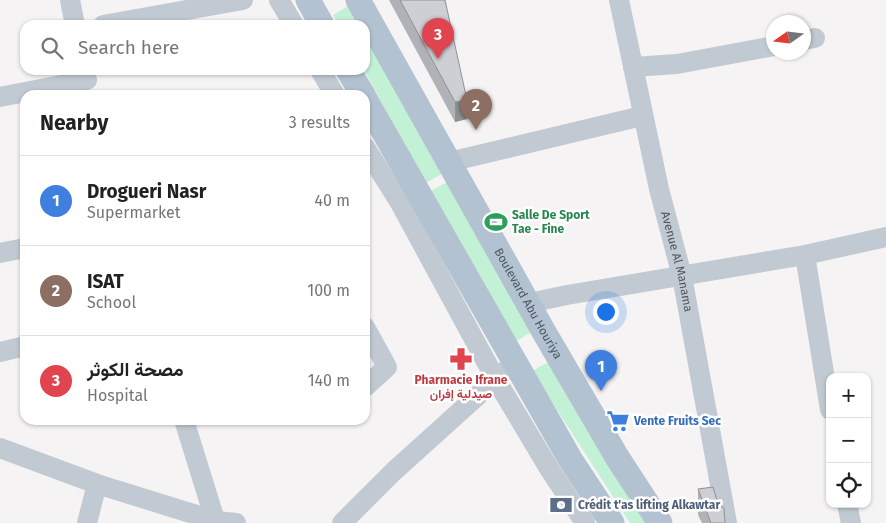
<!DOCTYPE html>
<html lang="en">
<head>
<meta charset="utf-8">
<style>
	body { margin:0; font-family:"Fira Sans",Vazirmatn,sans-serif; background:#f2f2f2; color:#202124 }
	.controls { position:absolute; right:15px; bottom:15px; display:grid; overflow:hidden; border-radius:10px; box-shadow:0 1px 4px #0004 }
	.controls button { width:45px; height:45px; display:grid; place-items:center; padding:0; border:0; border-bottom:1px solid #e0e0e0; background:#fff; color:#202124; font:25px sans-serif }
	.compass { position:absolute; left:766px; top:15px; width:45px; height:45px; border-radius:50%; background:#fff; box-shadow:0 1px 4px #0004; rotate:256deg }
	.you { position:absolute; left:605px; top:311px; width:18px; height:18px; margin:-12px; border:4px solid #fff; border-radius:50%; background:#1a73e8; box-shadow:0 0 0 8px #1a73e833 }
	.badge { display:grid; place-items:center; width:32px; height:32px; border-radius:50%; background:#1a73e8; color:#fff; font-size:16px; font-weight:700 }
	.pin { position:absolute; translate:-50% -41px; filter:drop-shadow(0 1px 2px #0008) }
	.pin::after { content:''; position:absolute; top:26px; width:18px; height:15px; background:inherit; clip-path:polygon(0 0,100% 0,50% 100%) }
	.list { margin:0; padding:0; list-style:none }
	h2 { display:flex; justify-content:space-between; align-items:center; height:65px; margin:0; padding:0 20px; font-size:21px }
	h2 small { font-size:16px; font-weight:400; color:#757577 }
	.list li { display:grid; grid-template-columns:32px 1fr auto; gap:15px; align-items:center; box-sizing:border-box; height:90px; padding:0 20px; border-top:1px solid #e0e0e0 }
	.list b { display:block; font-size:19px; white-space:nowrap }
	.list p { margin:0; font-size:16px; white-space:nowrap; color:#757577 }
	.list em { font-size:16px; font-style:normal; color:#757577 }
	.icon { flex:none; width:28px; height:28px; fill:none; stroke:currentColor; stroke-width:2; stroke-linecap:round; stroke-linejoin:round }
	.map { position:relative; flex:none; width:886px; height:523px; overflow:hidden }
	.search { position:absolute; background:#fff; box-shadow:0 1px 4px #0004; left:20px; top:20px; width:350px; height:55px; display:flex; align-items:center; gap:12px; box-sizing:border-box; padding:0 18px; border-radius:15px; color:#757577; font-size:19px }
	.panel { position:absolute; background:#fff; box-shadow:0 1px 4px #0004; left:20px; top:90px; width:350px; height:335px; border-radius:15px }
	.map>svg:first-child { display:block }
	.green { fill:#c3f1d5 }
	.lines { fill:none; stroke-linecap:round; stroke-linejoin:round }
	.minor { stroke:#c1cad2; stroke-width:20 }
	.major { stroke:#b3c2d1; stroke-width:25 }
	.wall { fill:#b0b2b7 }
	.shaded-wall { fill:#909195 }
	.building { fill:#cdcfd5; stroke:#909195 }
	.labels { text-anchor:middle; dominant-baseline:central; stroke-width:5; stroke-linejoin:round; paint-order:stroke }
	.leisure-label { font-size:12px; font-weight:bold; fill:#27864d; stroke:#fff; text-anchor:start }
	.street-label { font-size:12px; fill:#4a5661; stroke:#fff }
	.health-label { font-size:12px; font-weight:bold; fill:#be3a42; stroke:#fff }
	.shop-label { font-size:12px; font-weight:bold; fill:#366cbe; stroke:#fff; text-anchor:start }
	.service-label { font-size:12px; font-weight:bold; fill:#4e5e75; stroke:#fff; text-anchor:start }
</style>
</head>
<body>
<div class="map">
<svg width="886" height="523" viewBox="0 0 886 523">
	<rect width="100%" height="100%" fill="#f5f3f3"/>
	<g class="green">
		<polygon points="351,4 362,25 339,25 333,15"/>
		<polygon points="365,30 445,172 426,183 364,70"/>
		<polygon points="449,181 533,331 515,342 431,191"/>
		<polygon points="550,361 651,523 630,523 532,371"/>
	</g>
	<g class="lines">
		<g class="minor">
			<polyline points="70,0 75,25"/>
			<polyline points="279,0 294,25"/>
			<path id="s1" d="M619,0l40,189 23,87 45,247"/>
			<polyline points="103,25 243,0"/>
			<polyline points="804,40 815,38"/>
			<polyline points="633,67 677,64 774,46"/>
			<polyline points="320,70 335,95"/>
			<polyline points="0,97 87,80"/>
			<polyline points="365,147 400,203 495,378 550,470 585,523"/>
			<polyline points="449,162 642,116"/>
			<polyline points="0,253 25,248"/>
			<polyline points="805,255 830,410"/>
			<polyline points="529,303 567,295 805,255 886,237"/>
			<polyline points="365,327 387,367 365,387"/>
			<polyline points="0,352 25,346"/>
			<polyline points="184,420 216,523"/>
			<polyline points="0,448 97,484 216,521 236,523"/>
			<polyline points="847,504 851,523"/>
			<polyline points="87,523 97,484"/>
			<polyline points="342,523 393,472 505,371"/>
		</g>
		<g class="major">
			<polyline points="308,0 322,25"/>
			<path id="s2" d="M358,0l186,332 73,125 43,66"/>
			<polyline points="348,70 363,95"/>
			<polyline points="365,99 570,459 612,523"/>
		</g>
	</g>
	<g class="wall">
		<polygon points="389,0 445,0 467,119 455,122"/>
		<polygon points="698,489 725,523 702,523 698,515"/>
	</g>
	<polygon class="shaded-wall" points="467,100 467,119 455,122 455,102"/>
	<g class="building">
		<polygon points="400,0 445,0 467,100 455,102"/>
		<polygon points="713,487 718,504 724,508 725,523 711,523 698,489"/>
	</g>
	<defs>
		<symbol id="stadium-bare" viewBox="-9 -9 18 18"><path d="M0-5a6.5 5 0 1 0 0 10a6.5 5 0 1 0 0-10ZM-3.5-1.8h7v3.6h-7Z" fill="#2e9e5b" stroke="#fff" stroke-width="2.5" paint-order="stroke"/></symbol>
		<symbol id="pharmacy-bare" viewBox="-9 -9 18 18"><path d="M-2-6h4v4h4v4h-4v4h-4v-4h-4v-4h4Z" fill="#e0444e" stroke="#fff" stroke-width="2.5" paint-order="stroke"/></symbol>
		<symbol id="supermarket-bare" viewBox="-9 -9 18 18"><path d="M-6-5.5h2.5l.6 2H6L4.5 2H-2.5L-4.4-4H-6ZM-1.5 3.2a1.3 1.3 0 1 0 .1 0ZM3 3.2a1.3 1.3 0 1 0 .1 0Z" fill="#3f7fe0" stroke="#fff" stroke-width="2.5" paint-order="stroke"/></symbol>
		<symbol id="bank-bare" viewBox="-9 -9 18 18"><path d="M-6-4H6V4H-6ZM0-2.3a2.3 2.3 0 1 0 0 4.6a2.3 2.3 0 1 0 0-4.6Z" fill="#5c6f8a" stroke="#fff" stroke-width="2.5" paint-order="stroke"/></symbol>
	</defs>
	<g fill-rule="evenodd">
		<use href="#stadium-bare" x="480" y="206" width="32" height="32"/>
		<use href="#pharmacy-bare" x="445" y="343" width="32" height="32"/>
		<use href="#supermarket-bare" x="602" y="405" width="32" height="32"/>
		<use href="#bank-bare" x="545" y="489" width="32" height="32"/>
	</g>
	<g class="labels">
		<g class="leisure-label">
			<text x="512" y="215">Salle De Sport<tspan x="512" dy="14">Tae - Fine</tspan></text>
		</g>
		<g class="street-label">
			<text stroke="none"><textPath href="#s1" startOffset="268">Avenue Al Manama</textPath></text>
			<text stroke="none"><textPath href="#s2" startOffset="348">Boulevard Abu Houriya</textPath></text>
		</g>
		<g class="health-label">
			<text x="461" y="380">Pharmacie Ifrane<tspan x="461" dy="14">صيدلية إفران</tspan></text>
		</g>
		<g class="shop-label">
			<text x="634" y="421">Vente Fruits Sec</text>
		</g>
		<g class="service-label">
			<text x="578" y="505">Crédit t'as lifting Alkawtar</text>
		</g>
	</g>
</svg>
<div class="controls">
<button>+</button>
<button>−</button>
<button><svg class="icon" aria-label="locate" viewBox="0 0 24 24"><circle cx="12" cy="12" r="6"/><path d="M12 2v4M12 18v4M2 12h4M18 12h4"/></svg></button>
</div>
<svg class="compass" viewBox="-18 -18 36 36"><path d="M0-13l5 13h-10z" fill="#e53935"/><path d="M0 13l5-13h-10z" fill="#757577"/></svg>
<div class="you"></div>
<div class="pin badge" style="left:601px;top:391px;background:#3f7fe0">1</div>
<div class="pin badge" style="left:476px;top:130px;background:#8d6e63">2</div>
<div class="pin badge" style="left:438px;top:59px;background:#e0444e">3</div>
<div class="search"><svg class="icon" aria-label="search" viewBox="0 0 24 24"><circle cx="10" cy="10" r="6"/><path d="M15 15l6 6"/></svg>Search here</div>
<section class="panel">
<h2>Nearby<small>3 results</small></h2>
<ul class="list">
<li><span class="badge" style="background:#3f7fe0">1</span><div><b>Drogueri Nasr</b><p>Supermarket</p></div><em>40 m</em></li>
<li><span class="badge" style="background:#8d6e63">2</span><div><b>ISAT</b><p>School</p></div><em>100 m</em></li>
<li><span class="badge" style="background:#e0444e">3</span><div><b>مصحة الكوثر</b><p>Hospital</p></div><em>140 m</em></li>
</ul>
</section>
</div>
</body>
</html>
